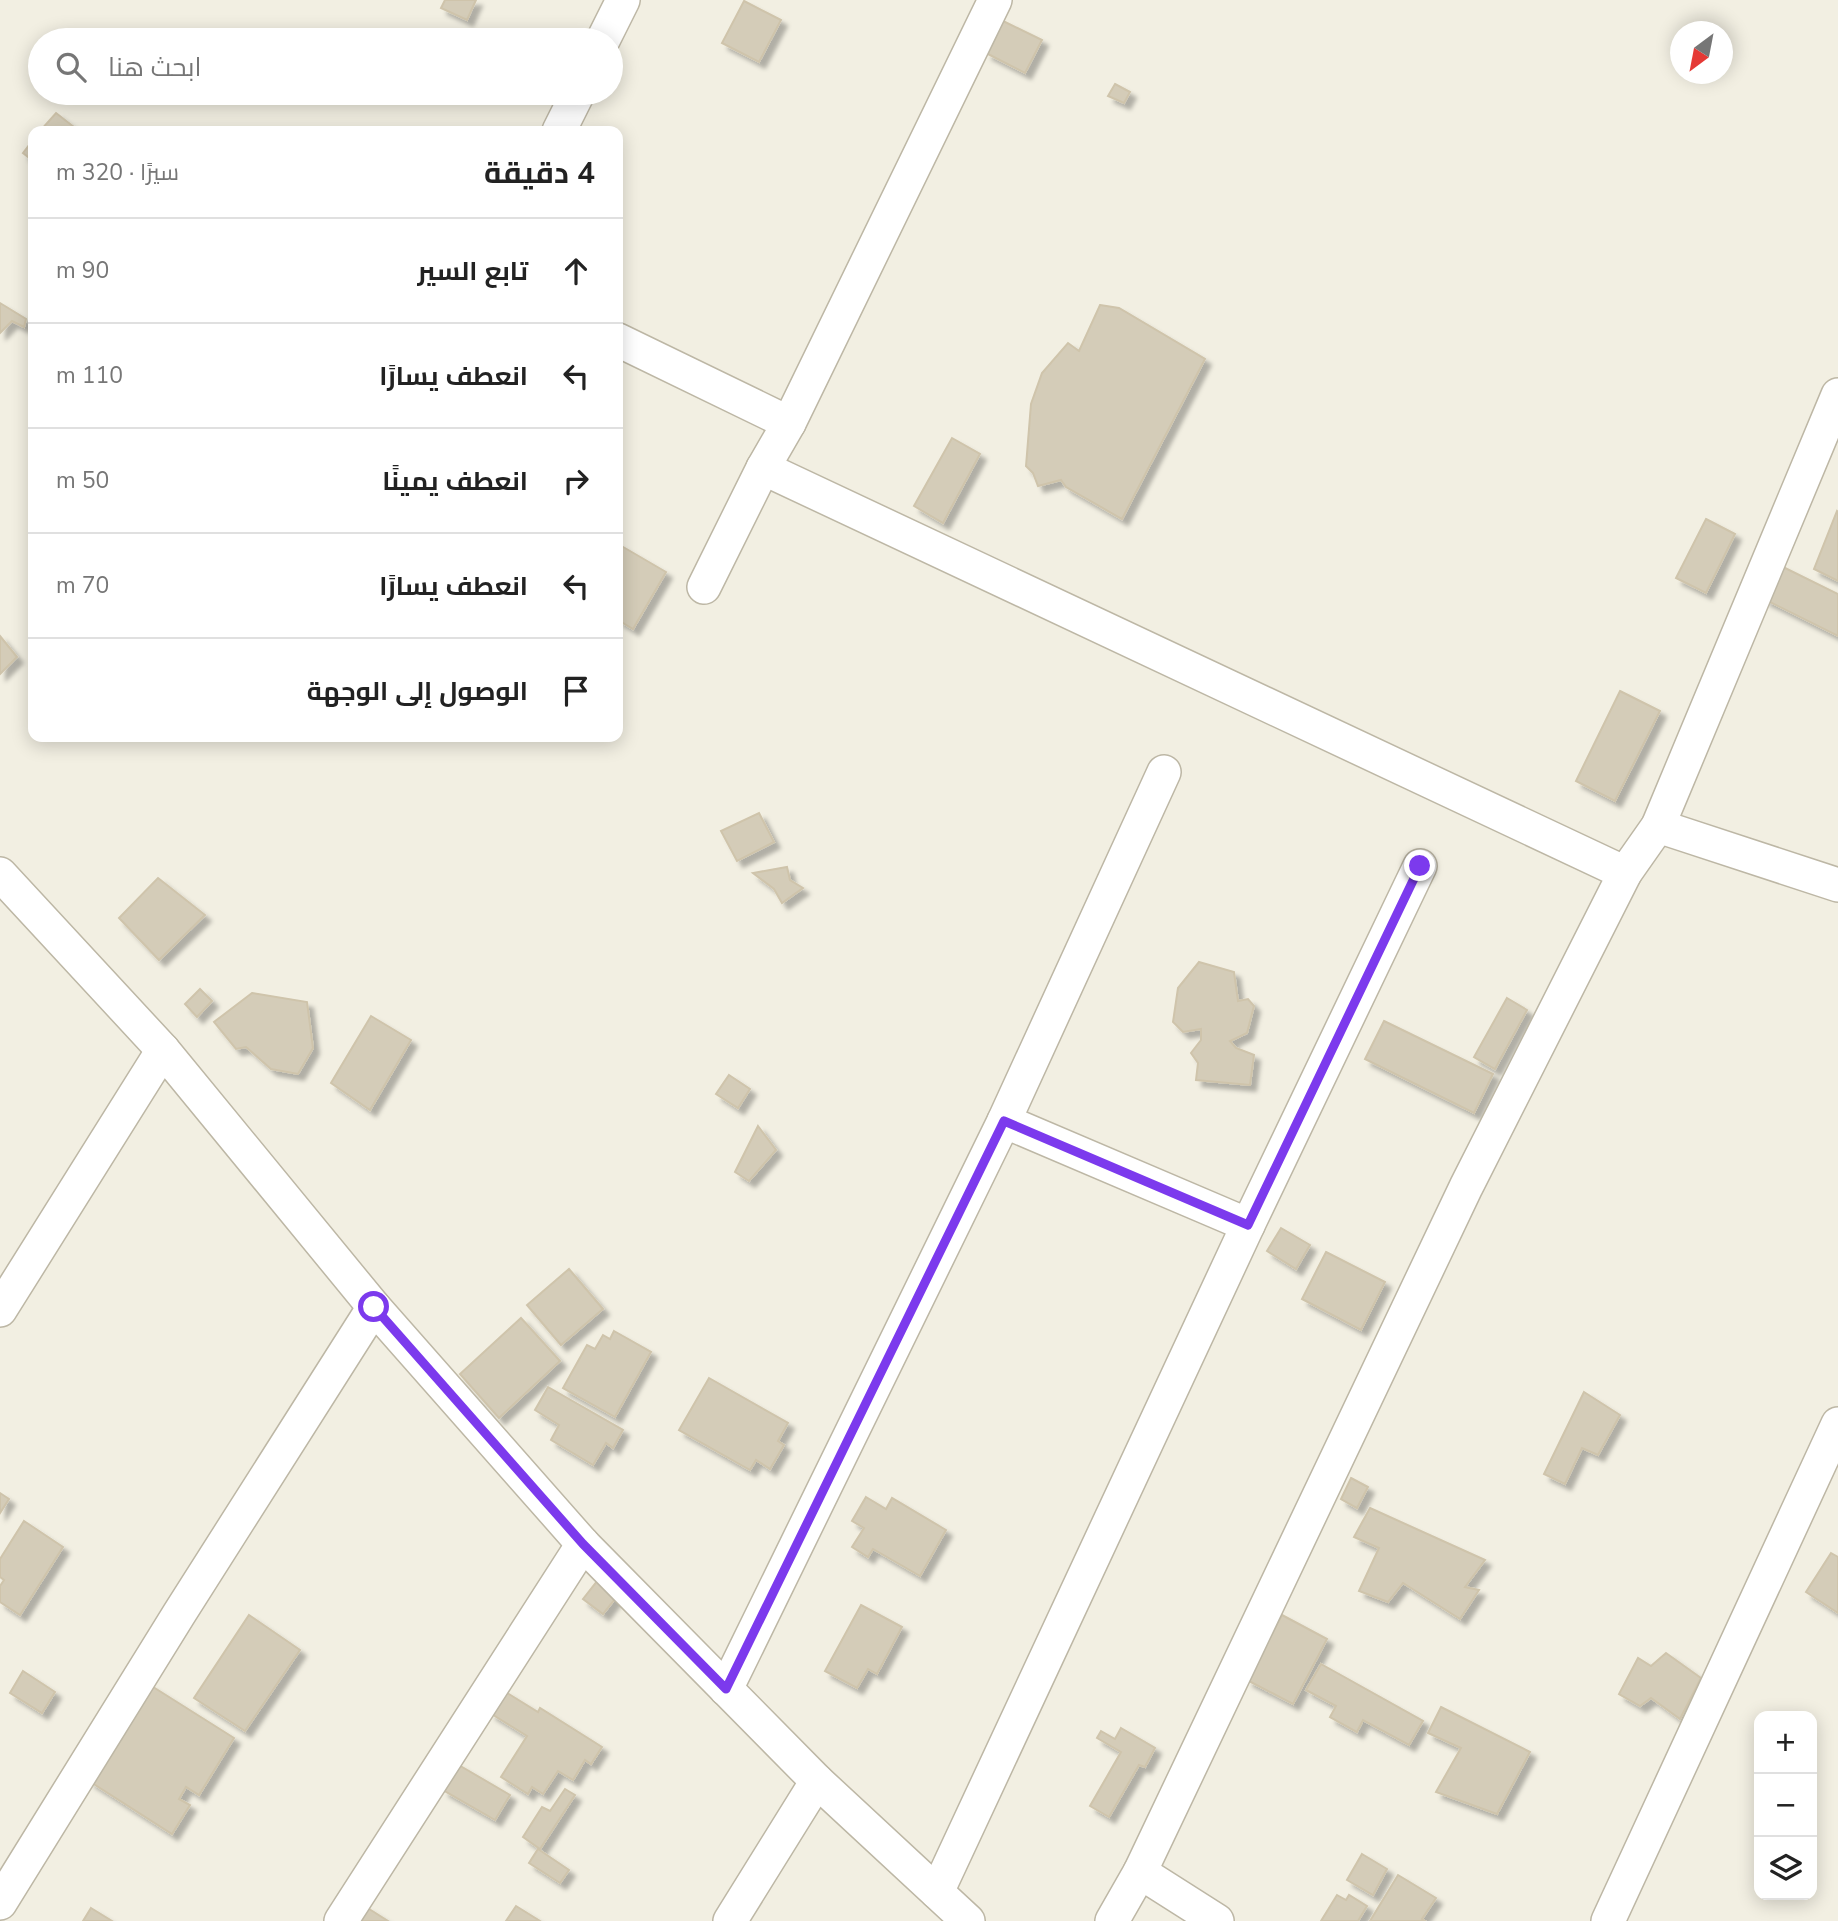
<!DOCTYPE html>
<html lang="ar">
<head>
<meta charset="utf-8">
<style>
	body { margin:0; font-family:"Nunito Sans",Cairo,sans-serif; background:#f6f6f6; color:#222; direction:rtl }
	.controls { position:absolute; right:21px; bottom:21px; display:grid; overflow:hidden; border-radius:14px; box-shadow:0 4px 18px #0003 }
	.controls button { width:63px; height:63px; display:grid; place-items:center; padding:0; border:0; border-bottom:2px solid #e0e0e0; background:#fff; color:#222; font:35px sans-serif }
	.compass { position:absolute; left:1670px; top:21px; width:63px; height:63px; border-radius:50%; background:#fff; box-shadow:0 4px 18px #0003; rotate:212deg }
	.stop { position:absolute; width:21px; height:21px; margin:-16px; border:5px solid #7c3aed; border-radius:50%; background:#fff }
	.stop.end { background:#7c3aed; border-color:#fff; box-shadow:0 2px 7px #0008 }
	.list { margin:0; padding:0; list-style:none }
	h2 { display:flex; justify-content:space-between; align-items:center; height:91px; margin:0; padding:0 28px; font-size:30px }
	h2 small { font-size:23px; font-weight:400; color:#767676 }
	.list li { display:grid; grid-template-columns:46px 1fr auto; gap:21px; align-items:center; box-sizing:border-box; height:105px; padding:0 28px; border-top:2px solid #e0e0e0 }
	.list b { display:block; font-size:26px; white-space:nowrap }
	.list em { font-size:23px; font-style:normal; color:#767676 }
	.icon { flex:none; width:38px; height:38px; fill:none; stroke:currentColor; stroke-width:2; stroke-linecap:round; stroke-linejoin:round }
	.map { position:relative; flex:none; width:1838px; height:1921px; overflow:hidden; direction:ltr }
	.search { position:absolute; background:#fff; box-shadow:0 4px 18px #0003; left:28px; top:28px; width:595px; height:77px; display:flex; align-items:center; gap:18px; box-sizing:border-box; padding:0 24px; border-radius:38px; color:#767676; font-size:26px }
	.panel { position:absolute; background:#fff; box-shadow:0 4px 18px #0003; left:28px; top:126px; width:595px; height:616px; border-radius:14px; direction:rtl }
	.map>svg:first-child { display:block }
	.building { fill:#d4ccb8; stroke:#cfc4ab; stroke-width:2; filter:url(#shadow) }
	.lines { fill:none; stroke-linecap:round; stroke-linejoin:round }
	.minor-casing { stroke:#bdb7a5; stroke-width:36 }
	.minor { stroke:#fff; stroke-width:33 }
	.route { stroke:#7c3aed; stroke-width:9 }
</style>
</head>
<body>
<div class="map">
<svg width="1838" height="1921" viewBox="0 0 1838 1921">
	<defs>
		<filter id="shadow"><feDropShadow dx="6" dy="6" stdDeviation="2" flood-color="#0004"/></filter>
	</defs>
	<rect width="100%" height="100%" fill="#f2efe2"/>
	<g class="building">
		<polygon points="445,0 476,0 467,20 441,8"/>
		<polygon points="744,1 781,20 759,62 722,43"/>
		<polygon points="1003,21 1042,40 1025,73 986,53"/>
		<polygon points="1115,84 1130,92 1124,103 1108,96"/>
		<polygon points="56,113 79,131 40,131"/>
		<polygon points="33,140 33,161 23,153"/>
		<polygon points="0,303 26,319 24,327 12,321 0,333"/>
		<polygon points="1100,305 1119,308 1205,359 1122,519 1066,487 1061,480 1038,486 1033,473 1026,466 1031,404 1042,373 1068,343 1079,351"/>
		<polygon points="952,438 980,454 943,523 914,506"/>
		<polygon points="1837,511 1838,512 1838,581 1814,569"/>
		<polygon points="1706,519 1735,534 1706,593 1676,578"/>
		<polygon points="618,544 666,572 633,629 618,620"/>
		<polygon points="1781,566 1838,594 1838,636 1764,599"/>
		<polygon points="0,636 17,657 0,674"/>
		<polygon points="1620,691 1660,711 1615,801 1576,781"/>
		<polygon points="759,813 774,842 737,861 721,831"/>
		<polygon points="787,867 790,880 803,888 782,903 774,889 753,873"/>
		<polygon points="158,878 205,915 159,960 119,918"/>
		<polygon points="1199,962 1234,972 1238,1001 1248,999 1254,1006 1247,1033 1230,1041 1236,1048 1254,1055 1250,1085 1196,1080 1198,1063 1191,1053 1201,1040 1201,1029 1183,1032 1173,1022 1178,988"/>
		<polygon points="200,989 212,1001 197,1017 185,1004"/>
		<polygon points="252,993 307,1002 313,1048 298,1074 271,1069 246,1047 236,1049 214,1022"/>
		<polygon points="1507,998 1527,1010 1495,1069 1474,1057"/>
		<polygon points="371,1016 411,1040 370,1110 331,1083"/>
		<polygon points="1384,1021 1493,1074 1474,1113 1365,1059"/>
		<polygon points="729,1075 750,1089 738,1108 716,1094"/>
		<polygon points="758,1126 776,1150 749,1181 735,1172"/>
		<polygon points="1281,1228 1310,1245 1296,1269 1267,1251"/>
		<polygon points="1326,1252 1385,1282 1361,1330 1302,1299"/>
		<polygon points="569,1269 603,1309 561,1345 527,1305"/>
		<polygon points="521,1318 560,1361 499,1418 460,1374"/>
		<polygon points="614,1331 651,1352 615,1417 563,1388 587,1345 595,1349 603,1335 610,1339"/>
		<polygon points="709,1378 788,1423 778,1441 784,1445 770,1469 756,1460 750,1470 679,1430"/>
		<polygon points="548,1387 623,1430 613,1448 606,1443 593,1465 551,1440 559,1425 535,1410"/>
		<polygon points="1584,1392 1620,1415 1598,1455 1582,1448 1565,1484 1544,1474"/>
		<polygon points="1351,1478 1368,1487 1357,1508 1341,1499"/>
		<polygon points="0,1493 9,1499 0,1513"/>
		<polygon points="866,1497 886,1509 892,1498 946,1530 920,1576 873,1549 868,1557 852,1547 864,1528 852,1521"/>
		<polygon points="1370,1508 1485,1560 1465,1587 1479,1590 1460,1619 1403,1583 1388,1602 1359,1591 1379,1548 1354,1537"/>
		<polygon points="24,1521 63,1547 20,1615 0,1602 0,1586 4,1580 0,1577 0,1559"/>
		<polygon points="1831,1553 1838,1557 1838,1613 1806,1592"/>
		<polygon points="598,1580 618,1595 603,1614 583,1599"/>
		<polygon points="861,1605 902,1627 877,1674 868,1669 857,1688 825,1671"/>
		<polygon points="249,1615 300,1650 245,1731 194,1698"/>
		<polygon points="1282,1615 1327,1639 1293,1704 1247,1680"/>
		<polygon points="1666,1653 1701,1678 1680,1719 1651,1698 1640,1706 1619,1694 1638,1658 1651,1666"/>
		<polygon points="1321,1664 1423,1721 1409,1745 1363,1720 1357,1732 1330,1717 1336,1706 1306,1690"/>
		<polygon points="23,1671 55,1692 42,1713 10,1693"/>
		<polygon points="150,1685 234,1738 199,1795 186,1787 179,1799 190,1805 172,1834 89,1781"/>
		<polygon points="504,1691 538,1712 540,1708 602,1747 591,1764 585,1760 573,1780 558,1771 543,1794 532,1787 528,1794 501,1777 527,1736 490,1713"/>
		<polygon points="1441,1707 1530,1752 1497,1814 1436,1792 1461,1748 1428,1733"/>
		<polygon points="1121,1728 1155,1748 1145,1767 1139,1765 1109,1817 1090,1806 1121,1752 1097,1738 1101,1731 1115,1739"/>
		<polygon points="457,1764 510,1795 495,1820 443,1790"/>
		<polygon points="565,1789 575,1795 540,1849 523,1837 542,1807 550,1811"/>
		<polygon points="538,1849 569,1870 560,1883 529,1863"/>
		<polygon points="1362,1854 1387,1869 1373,1895 1347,1880"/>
		<polygon points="1398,1875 1436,1898 1422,1919 1425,1921 1370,1921"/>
		<polygon points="1337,1895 1346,1900 1349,1895 1367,1906 1358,1921 1321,1921"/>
		<polygon points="516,1906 540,1921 506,1921"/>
		<polygon points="366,1907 388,1921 357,1921"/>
		<polygon points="91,1908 112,1921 83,1921"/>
	</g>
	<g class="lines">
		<defs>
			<g id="minor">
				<polyline points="603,40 623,0"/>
				<polyline points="559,131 578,93"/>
				<polyline points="618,340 789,423"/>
				<polyline points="763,468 1625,873"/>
				<polyline points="704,587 763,468 789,423 995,0"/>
				<polyline points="1658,826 1838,885"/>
				<polyline points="0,874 163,1050 374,1307 583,1544 817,1781 968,1921"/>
				<polyline points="1004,1121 1248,1225"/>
				<polyline points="0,1310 163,1050"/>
				<polyline points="726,1689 1004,1121 1164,772"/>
				<polyline points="1140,1872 1217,1921"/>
				<polyline points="937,1892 1248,1225 1420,866"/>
				<polyline points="0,1903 179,1614 374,1307"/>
				<polyline points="341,1921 583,1544"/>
				<polyline points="730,1921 817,1781"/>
				<polyline points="1112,1921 1140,1872 1466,1187 1625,873 1658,826 1838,395"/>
				<polyline points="1608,1921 1838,1424"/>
			</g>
		</defs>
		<use href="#minor" class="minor-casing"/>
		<use href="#minor" class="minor"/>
	</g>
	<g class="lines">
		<polyline class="route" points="374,1307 583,1544 726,1689 1004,1121 1248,1225 1420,866"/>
	</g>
</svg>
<div class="controls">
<button>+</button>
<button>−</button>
<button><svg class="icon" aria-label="layers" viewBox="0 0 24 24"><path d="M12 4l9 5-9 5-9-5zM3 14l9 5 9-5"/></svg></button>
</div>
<svg class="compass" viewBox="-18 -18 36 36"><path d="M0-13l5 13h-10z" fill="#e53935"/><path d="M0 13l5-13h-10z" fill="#767676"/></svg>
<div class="stop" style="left:374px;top:1307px"></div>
<div class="stop end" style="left:1420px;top:866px"></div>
<div class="search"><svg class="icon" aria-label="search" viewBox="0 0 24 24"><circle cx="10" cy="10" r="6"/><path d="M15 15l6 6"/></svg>ابحث هنا</div>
<section class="panel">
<h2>4 دقيقة<small>سيرًا · 320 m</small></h2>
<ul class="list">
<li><svg class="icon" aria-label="ahead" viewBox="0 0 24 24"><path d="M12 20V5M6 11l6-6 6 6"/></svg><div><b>تابع السير</b></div><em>90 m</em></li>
<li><svg class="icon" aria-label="left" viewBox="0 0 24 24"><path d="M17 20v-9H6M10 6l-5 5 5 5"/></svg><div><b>انعطف يسارًا</b></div><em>110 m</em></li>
<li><svg class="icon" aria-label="right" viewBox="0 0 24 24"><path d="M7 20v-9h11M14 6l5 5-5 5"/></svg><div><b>انعطف يمينًا</b></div><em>50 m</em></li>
<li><svg class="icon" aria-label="left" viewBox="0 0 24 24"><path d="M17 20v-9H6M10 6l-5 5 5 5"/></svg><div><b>انعطف يسارًا</b></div><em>70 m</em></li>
<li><svg class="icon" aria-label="arrive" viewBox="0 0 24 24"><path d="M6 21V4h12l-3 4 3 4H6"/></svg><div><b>الوصول إلى الوجهة</b></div></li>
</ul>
</section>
</div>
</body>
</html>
